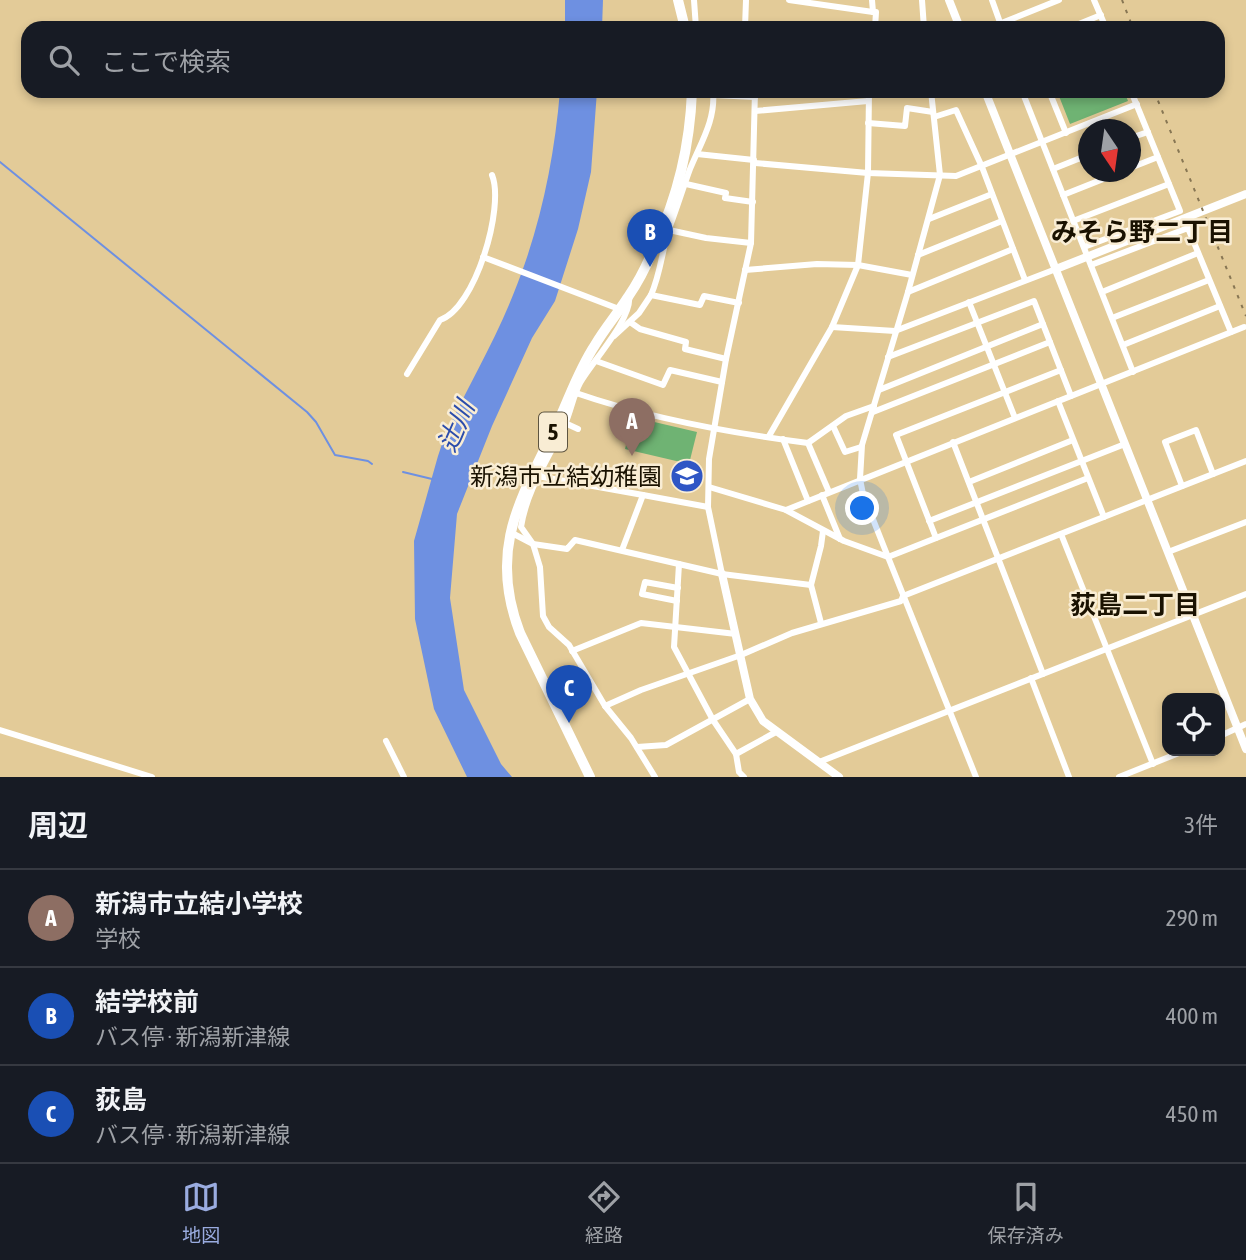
<!DOCTYPE html>
<html lang="ja">
<head>
<meta charset="utf-8">
<style>
	body { margin:0; font-family:"Asap Condensed","Noto Sans JP",sans-serif; background:#20242c; color:#f1f3f6 }
	.controls { position:absolute; right:21px; bottom:21px; display:grid; overflow:hidden; border-radius:14px; box-shadow:0 4px 10px #0003 }
	.controls button { width:63px; height:63px; display:grid; place-items:center; padding:0; border:0; border-bottom:2px solid #363941; background:#171b24; color:#f1f3f6; font:35px sans-serif }
	.compass { position:absolute; left:1078px; top:119px; width:63px; height:63px; border-radius:50%; background:#171b24; box-shadow:0 4px 10px #0003; rotate:167deg }
	.you { position:absolute; left:863px; top:509px; width:24px; height:24px; margin:-18px; border:5px solid #fff; border-radius:50%; background:#1a73e8; box-shadow:0 0 0 10px #1a73e833 }
	.badge { display:grid; place-items:center; width:46px; height:46px; border-radius:50%; background:#9aace0; color:#fff; font-size:23px; font-weight:700 }
	.pin { position:absolute; translate:-50% -58px; filter:drop-shadow(0 2px 4px #0008) }
	.pin::after { content:''; position:absolute; top:37px; width:24px; height:21px; background:inherit; clip-path:polygon(0 0,100% 0,50% 100%) }
	.list { margin:0; padding:0; list-style:none }
	h2 { display:flex; justify-content:space-between; align-items:center; height:91px; margin:0; padding:0 28px; font-size:30px }
	h2 small { font-size:23px; font-weight:400; color:#9ea1a6 }
	.list li { display:grid; grid-template-columns:46px 1fr auto; gap:21px; align-items:center; box-sizing:border-box; height:98px; padding:0 28px; border-top:2px solid #363941 }
	.list b { display:block; font-size:26px; white-space:nowrap }
	.list p { margin:0; font-size:23px; white-space:nowrap; color:#9ea1a6 }
	.list em { font-size:23px; font-style:normal; color:#9ea1a6 }
	.icon { flex:none; width:38px; height:38px; fill:none; stroke:currentColor; stroke-width:2; stroke-linecap:round; stroke-linejoin:round }
	.map { position:relative; flex:none; width:1246px; height:777px; overflow:hidden }
	.search { position:absolute; background:#171b24; box-shadow:0 4px 10px #0003; left:21px; right:21px; top:21px; height:77px; display:flex; align-items:center; gap:18px; box-sizing:border-box; padding:0 24px; border-radius:21px; color:#9ea1a6; font-size:26px }
	.sheet { height:385px; background:#171b24 }
	nav { display:flex; justify-content:space-around; align-items:center; box-sizing:border-box; height:98px; border-top:2px solid #363941; background:#171b24; font-size:19px; color:#9ea1a6 }
	nav a { display:grid; justify-items:center; gap:4px }
	nav .on { color:#9aace0 }
	.map>svg:first-child { display:block }
	.green { fill:#6fb373 }
	.water { fill:#6e90e1 }
	.lines { fill:none; stroke-linecap:round; stroke-linejoin:round }
	.stream { stroke:#6e90e1; stroke-width:2 }
	.minor { stroke:#fff; stroke-width:6 }
	.tertiary { stroke:#fff; stroke-width:8 }
	.primary { stroke:#fff; stroke-width:10 }
	.rail { stroke:#877653; stroke-width:2; stroke-dasharray:3.5 7; stroke-linecap:butt }
	.labels { text-anchor:middle; dominant-baseline:central; stroke-width:5; stroke-linejoin:round; paint-order:stroke }
	.shield { fill:#f9edd4; stroke:#5d5440; stroke-width:2 }
	.shield-label { font-size:23px; font-weight:bold; fill:#1a1201 }
	.poi-label { font-size:24px; fill:#1a1201; stroke:#f9edd4; text-anchor:end }
	.neighbourhood-label { font-size:26px; font-weight:bold; fill:#1a1201; stroke:#f9edd4 }
	.water-label { font-size:26px; font-style:italic; fill:#2b4cab; stroke:#f9edd4 }
</style>
</head>
<body>
<div class="map">
<svg width="1246" height="777" viewBox="0 0 1246 777">
	<rect width="100%" height="100%" fill="#e3cb98"/>
	<g class="green">
		<polygon points="1057,91 1124,91 1128,101 1070,124"/>
		<polygon points="633,417 697,432 689,464 625,449"/>
	</g>
	<g class="water">
		<polygon points="565,0 603,0 602,28 565,28"/>
		<path d="M560,91h37l-6,81 -13,57 -23,72 -23,37 -40,88 -35,88 -7,84 14,92 37,74 11,13h-45l-33,-68 -19,-90 -1,-78 24,-85 7,-21c22,-47 49,-92 68,-140 27,-66 41,-134 47,-204z"/>
	</g>
	<g class="lines">
		<g class="stream">
			<polyline points="0,162 307,412 316,422 335,455 368,461 372,464"/>
			<polyline points="403,472 432,479"/>
		</g>
		<g class="minor">
			<polyline points="694,0 696,28"/>
			<polyline points="789,0 873,12"/>
			<polyline points="872,0 873,12 876,12 875,28"/>
			<polyline points="922,0 924,28"/>
			<polyline points="992,0 1002,28"/>
			<polyline points="1094,0 1106,28"/>
			<polyline points="745,28 746,0"/>
			<polyline points="989,28 1059,0"/>
			<polyline points="1069,28 1101,15"/>
			<polyline points="931,91 940,175 908,292 862,445 860,479 863,494 884,547 976,777"/>
			<polyline points="1022,91 1133,372"/>
			<polyline points="1049,91 1066,133"/>
			<polyline points="713,95 755,97"/>
			<polyline points="755,111 868,101"/>
			<polyline points="934,117 956,110 982,167 1025,280"/>
			<polyline points="868,123 905,126 907,108 933,112"/>
			<polyline points="1130,138 1148,132"/>
			<polyline points="697,154 754,160"/>
			<polyline points="755,163 868,173 956,176 1137,104"/>
			<polyline points="1130,168 1158,157"/>
			<polyline points="1053,169 1088,155"/>
			<polyline points="686,184 726,193 725,198 753,202"/>
			<polyline points="1063,195 1121,172"/>
			<polyline points="929,219 992,194"/>
			<polyline points="1073,221 1169,184"/>
			<polyline points="669,230 706,238 751,243"/>
			<polyline points="1084,247 1180,211 1131,91"/>
			<polyline points="918,255 1002,221"/>
			<polyline points="483,257 619,309"/>
			<polyline points="1091,265 1188,228 1231,332"/>
			<polyline points="745,270 817,264 858,265 912,275"/>
			<polyline points="908,292 1013,249"/>
			<polyline points="1102,292 1198,253"/>
			<path d="M651,295c10,-22 11,-46 19,-69 7,-18 13,-38 20,-57 10,-25 26,-49 23,-78"/>
			<path d="M629,296c4,22 -38,67 -49,87 -7,13 -9,28 -15,41 -16,34 -38,65 -44,103l12,17 7,23 3,49 6,11 20,18 36,61 26,32 24,39"/>
			<polyline points="969,302 1015,418"/>
			<polyline points="1112,318 1209,280"/>
			<polyline points="630,322 640,329 686,342 685,349 726,359"/>
			<polyline points="832,327 895,331 1056,269"/>
			<polyline points="614,336 639,313 651,295 700,305 704,296 739,303"/>
			<polyline points="1123,345 1220,306"/>
			<polyline points="888,357 1034,301 1071,396"/>
			<polyline points="596,361 663,385 670,370 722,382"/>
			<path d="M407,374l33,-54c35,-11 65,-113 52,-145"/>
			<polyline points="879,390 1043,324"/>
			<path d="M575,395l1,-2c75,26 154,40 232,50l38,-27 28,-10"/>
			<polyline points="1058,401 1104,517"/>
			<polyline points="873,412 1050,342"/>
			<polyline points="565,423 578,429"/>
			<polyline points="833,426 845,452 861,447"/>
			<polyline points="769,436 832,327 858,265 868,173 869,91"/>
			<polyline points="783,439 808,501"/>
			<polyline points="953,442 1043,674"/>
			<polyline points="808,443 829,492"/>
			<polyline points="537,476 643,495"/>
			<polyline points="969,482 1073,440"/>
			<polyline points="1182,486 1165,442 1196,430 1213,474"/>
			<polyline points="709,487 786,510 844,541 888,557 1088,478"/>
			<polyline points="822,495 840,539"/>
			<polyline points="786,510 1244,327"/>
			<polyline points="929,521 1125,444"/>
			<polyline points="510,532 533,544 567,549 575,540 722,574 811,585"/>
			<polyline points="1061,534 1153,764"/>
			<polyline points="936,538 896,435 1061,370"/>
			<polyline points="622,550 643,495 708,507"/>
			<polyline points="1168,552 1246,522"/>
			<polyline points="679,564 674,647 713,720 736,754 739,772 744,777"/>
			<polyline points="722,574 708,507 709,459 726,359 751,243 755,91"/>
			<polyline points="677,601 642,594 645,582 678,588"/>
			<polyline points="821,623 811,585 821,546 823,531"/>
			<polyline points="572,651 641,623 736,634"/>
			<polyline points="1031,678 1069,777"/>
			<polyline points="605,706 641,690 741,655 792,633 901,601 903,596 1246,461"/>
			<polyline points="0,730 152,777"/>
			<polyline points="1220,736 1246,724"/>
			<polyline points="386,741 404,777"/>
			<polyline points="637,747 666,745 750,699"/>
			<polyline points="736,754 776,732"/>
			<polyline points="819,762 1246,594"/>
			<polyline points="1119,777 1184,751"/>
		</g>
		<g class="tertiary">
			<polyline points="949,0 960,28"/>
			<polyline points="985,91 1246,749"/>
			<polyline points="1056,269 1246,194"/>
			<polyline points="722,574 750,699 763,721 839,777"/>
		</g>
		<g class="primary">
			<polyline points="678,0 685,28"/>
			<path d="M590,777l-70,-144c-33,-86 2,-136 38,-211 12,-26 21,-53 37,-77 10,-17 23,-32 33,-48 11,-16 20,-34 27,-52 23,-49 35,-100 37,-154"/>
		</g>
		<g class="rail">
			<polyline points="1122,0 1133,28"/>
			<polyline points="1154,91 1246,316"/>
		</g>
	</g>
	<defs>
		<symbol id="school-disc" viewBox="-11 -11 22 22"><circle r="9.5" fill="#2f56c5" stroke="#f9edd4"/><path d="M0-5L7-2L0 1L-7-2ZM-4 1L0 2.5L4 1V4Q0 6-4 4Z" fill="#fff"/></symbol>
	</defs>
	<g fill-rule="evenodd">
		<use href="#school-disc" x="668" y="457" width="38" height="38"/>
	</g>
	<g class="labels">
		<rect class="shield" x="539" y="412.5" width="28" height="39" rx="5"/>
		<g class="shield-label">
			<text x="553" y="432">5</text>
		</g>
		<g class="poi-label">
			<text x="662" y="476">新潟市立結幼稚園</text>
		</g>
		<g class="neighbourhood-label">
			<text x="1142" y="232">みそら野二丁目</text>
			<text x="1135" y="605">荻島二丁目</text>
		</g>
		<g class="water-label">
			<text transform="translate(456 426) rotate(-66)">辻川</text>
		</g>
	</g>
</svg>
<div class="controls">
<button><svg class="icon" aria-label="locate" viewBox="0 0 24 24"><circle cx="12" cy="12" r="6"/><path d="M12 2v4M12 18v4M2 12h4M18 12h4"/></svg></button>
</div>
<svg class="compass" viewBox="-18 -18 36 36"><path d="M0-13l5 13h-10z" fill="#e53935"/><path d="M0 13l5-13h-10z" fill="#9ea1a6"/></svg>
<div class="you"></div>
<div class="pin badge" style="left:632px;top:456px;background:#8d6e63">A</div>
<div class="pin badge" style="left:650px;top:267px;background:#1a4fb4">B</div>
<div class="pin badge" style="left:569px;top:723px;background:#1a4fb4">C</div>
<div class="search"><svg class="icon" aria-label="search" viewBox="0 0 24 24"><circle cx="10" cy="10" r="6"/><path d="M15 15l6 6"/></svg>ここで検索</div>
</div>
<section class="sheet">
<h2>周辺<small>3件</small></h2>
<ul class="list">
<li><span class="badge" style="background:#8d6e63">A</span><div><b>新潟市立結小学校</b><p>学校</p></div><em>290 m</em></li>
<li><span class="badge" style="background:#1a4fb4">B</span><div><b>結学校前</b><p>バス停 · 新潟新津線</p></div><em>400 m</em></li>
<li><span class="badge" style="background:#1a4fb4">C</span><div><b>荻島</b><p>バス停 · 新潟新津線</p></div><em>450 m</em></li>
</ul>
</section>
<nav>
<a class="on"><svg class="icon" aria-label="map" viewBox="0 0 24 24"><path d="M3 6l6-2 6 2 6-2v14l-6 2-6-2-6 2zM9 4v14M15 6v14"/></svg>地図</a>
<a><svg class="icon" aria-label="directions" viewBox="0 0 24 24"><path d="M12 3l9 9-9 9-9-9zM9 14v-3h6M13 9l2 2-2 2"/></svg>経路</a>
<a><svg class="icon" aria-label="saved" viewBox="0 0 24 24"><path d="M7 4h10v16l-5-4-5 4z"/></svg>保存済み</a>
</nav>
</body>
</html>
